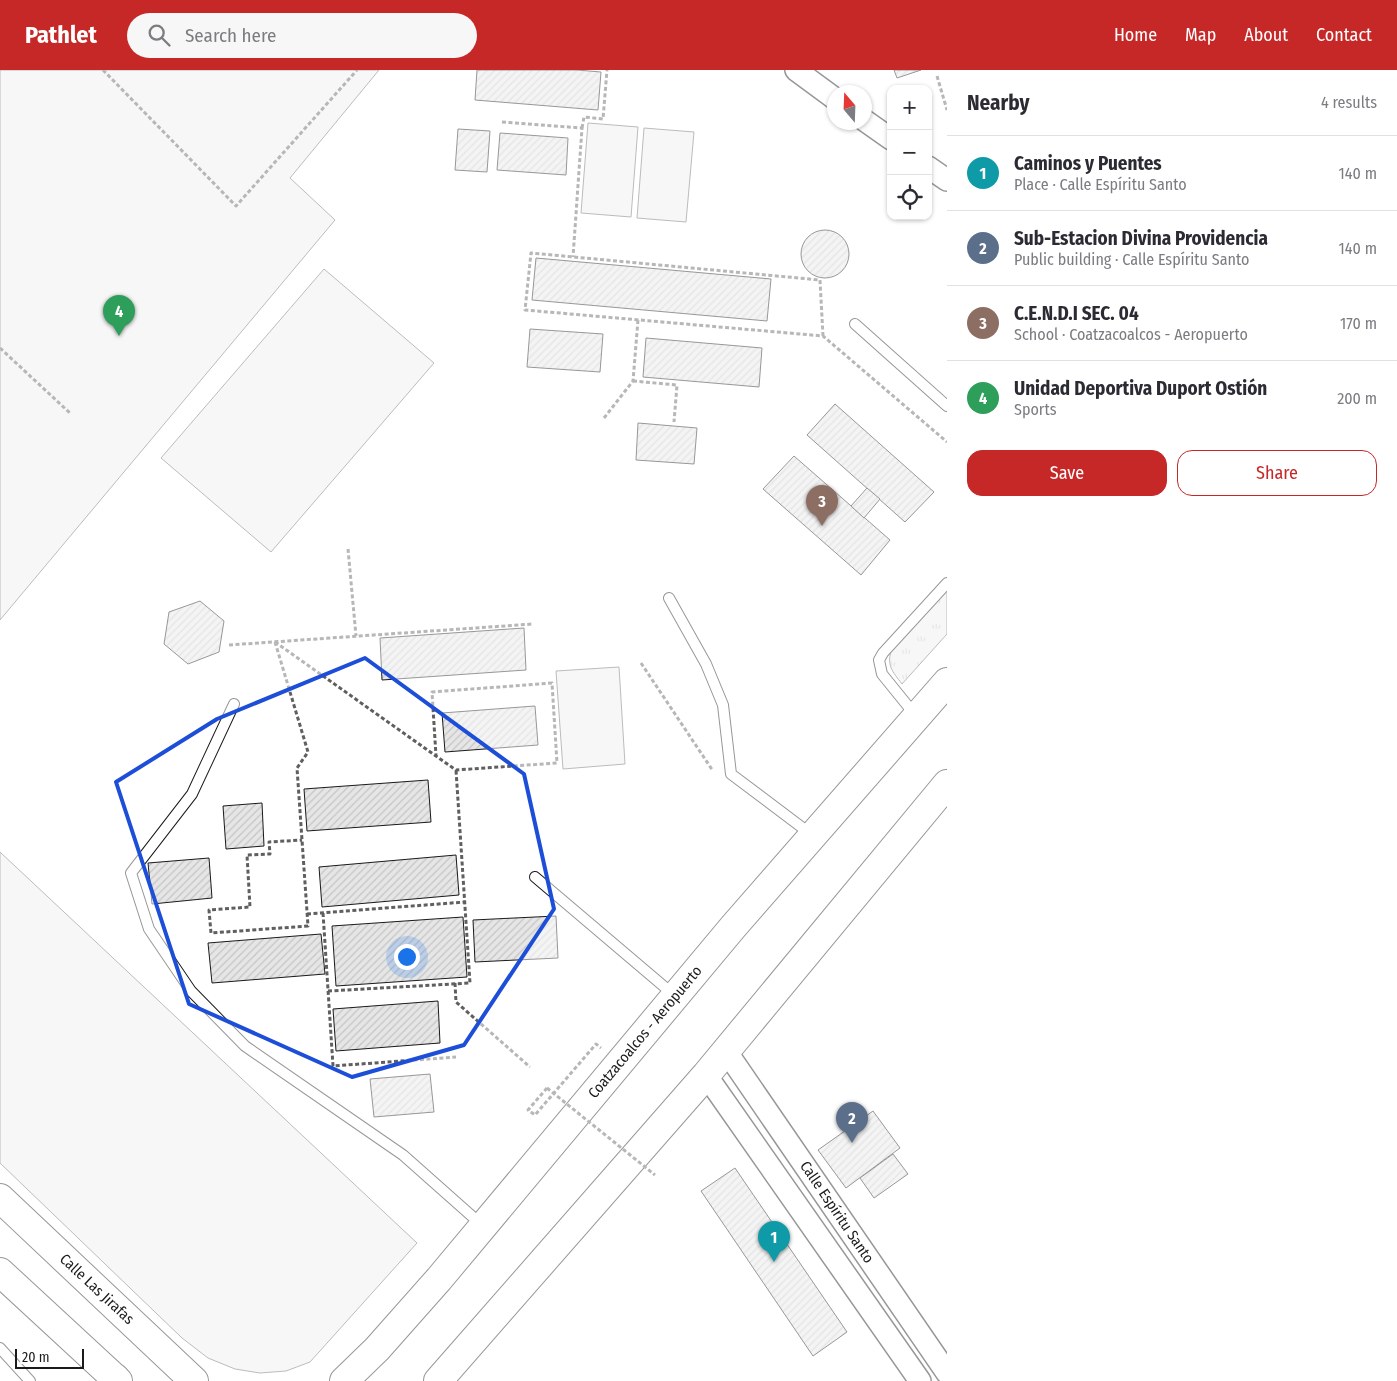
<!DOCTYPE html>
<html lang="en">
<head>
<meta charset="utf-8">
<style>
	body { margin:0; font-family:"Fira Sans Condensed",sans-serif; background:#f7f7f7; color:#2b2b33 }
	.controls { position:absolute; right:15px; top:15px; display:grid; overflow:hidden; border-radius:10px; box-shadow:0 1px 4px #0004 }
	.controls button { width:45px; height:45px; display:grid; place-items:center; padding:0; border:0; border-bottom:1px solid #e1e1e2; background:#fff; color:#2b2b33; font:25px sans-serif }
	.compass { position:absolute; left:827px; top:15px; width:45px; height:45px; border-radius:50%; background:#fff; box-shadow:0 1px 4px #0004; rotate:341deg }
	.scale { position:absolute; left:15px; bottom:12px; width:69px; box-sizing:border-box; padding-left:5px; border:2px solid #1a1a1a; border-top:0; font-size:14px; line-height:18px; white-space:nowrap; color:#1a1a1a; -webkit-text-stroke:4px #fff; paint-order:stroke }
	.you { position:absolute; left:406px; top:886px; width:18px; height:18px; margin:-12px; border:4px solid #fff; border-radius:50%; background:#1a73e8; box-shadow:0 0 0 8px #1a73e833 }
	.badge { display:grid; place-items:center; width:32px; height:32px; border-radius:50%; background:#c62828; color:#fff; font-size:16px; font-weight:700 }
	.pin { position:absolute; translate:-50% -41px; filter:drop-shadow(0 1px 2px #0008) }
	.pin::after { content:''; position:absolute; top:26px; width:18px; height:15px; background:inherit; clip-path:polygon(0 0,100% 0,50% 100%) }
	.list { margin:0; padding:0; list-style:none }
	h2 { display:flex; justify-content:space-between; align-items:center; height:65px; margin:0; padding:0 20px; font-size:21px }
	h2 small { font-size:16px; font-weight:400; color:#7c7c81 }
	.list li { display:grid; grid-template-columns:32px 1fr auto; gap:15px; align-items:center; box-sizing:border-box; height:75px; padding:0 20px; border-top:1px solid #e1e1e2 }
	.list b { display:block; font-size:19px; white-space:nowrap }
	.list p { margin:0; font-size:16px; white-space:nowrap; color:#7c7c81 }
	.list em { font-size:16px; font-style:normal; color:#7c7c81 }
	.actions { display:flex; gap:10px; padding:15px 20px }
	.actions a { flex:1; padding:11px 0; border:1px solid #c62828; border-radius:15px; text-align:center; font-size:18px; color:#c62828 }
	.actions .main { background:#c62828; color:#fff }
	.icon { flex:none; width:28px; height:28px; fill:none; stroke:currentColor; stroke-width:2; stroke-linecap:round; stroke-linejoin:round }
	.map { position:relative; flex:none; width:947px; height:1311px; overflow:hidden }
	header { display:flex; align-items:center; gap:30px; box-sizing:border-box; height:70px; padding:0 25px; background:#c62828; color:#fff }
	header strong { font-size:24px }
	nav { display:flex; gap:28px; margin-inline-start:auto; font-size:18px }
	.search { width:350px; height:45px; background:#f7f7f7; display:flex; align-items:center; gap:12px; box-sizing:border-box; padding:0 18px; border-radius:28px; color:#7c7c81; font-size:19px }
	main { display:flex }
	aside { flex:1; background:#fff }
	.map>svg:first-child { display:block }
	.grass { fill:url(#grass-tufts); stroke:#6a6a6a }
	.built { fill:#ededed; stroke:#6a6a6a }
	.building { fill:url(#building-hatch); stroke:#1a1a1a }
	.lines { fill:none; stroke-linecap:round; stroke-linejoin:round }
	.lane-casing { stroke:#1a1a1a; stroke-width:12 }
	.street-casing { stroke:#1a1a1a; stroke-width:24 }
	.secondary-casing { stroke:#1a1a1a; stroke-width:30 }
	.primary-casing { stroke:#1a1a1a; stroke-width:30 }
	.path { stroke:#5f5f5f; stroke-width:3; stroke-dasharray:4 2.5; stroke-linecap:butt }
	.lane { stroke:#fff; stroke-width:10 }
	.street { stroke:#fff; stroke-width:21 }
	.secondary { stroke:#fff; stroke-width:28 }
	.primary { stroke:#fff; stroke-width:28 }
	.path-bridge { stroke:#5f5f5f; stroke-width:3; stroke-dasharray:4 2.5; stroke-linecap:butt }
	.marked { fill:none; stroke:#1d4ed8; stroke-width:4; stroke-linejoin:round }
	.labels { text-anchor:middle; dominant-baseline:central; stroke-width:4; stroke-linejoin:round; paint-order:stroke }
	.street-label { font-size:15px; fill:#1a1a1a; stroke:#fff }
</style>
</head>
<body>
<header>
<strong>Pathlet</strong>
<div class="search"><svg class="icon" aria-label="search" viewBox="0 0 24 24"><circle cx="10" cy="10" r="6"/><path d="M15 15l6 6"/></svg>Search here</div>
<nav><a>Home</a><a>Map</a><a>About</a><a>Contact</a></nav>
</header>
<main>
<div class="map">
<svg width="947" height="1311" viewBox="0 0 947 1311">
	<defs>
		<pattern id="grass-tufts" width="24" height="20" patternUnits="userSpaceOnUse" patternTransform="scale(1.25)"><rect width="24" height="20" fill="#ededed"/><path d="M3 7l-1-3M5 7V3M7 7l1-3M15 17l-1-3M17 17v-4M19 17l1-3" fill="none" stroke="#cbcbcb"/></pattern>
		<pattern id="building-hatch" width="6" height="6" patternUnits="userSpaceOnUse" patternTransform="scale(1.25)"><rect width="6" height="6" fill="#e6e6e6"/><path d="M-1 1l2-2M0 6l6-6M5 7l2-2" fill="none" stroke="#c5c5c5"/></pattern>
	</defs>
	<rect width="100%" height="100%" fill="#fff"/>
	<path class="grass" d="M947,518v46l-45,50c-10,-13 -16,-19 -10,-36z"/>
	<g class="built">
		<polygon points="0,0 379,0 290,108 335,150 0,550"/>
		<polygon points="588,53 638,57 631,147 581,143"/>
		<polygon points="644,58 694,62 686,152 637,148"/>
		<polygon points="324,199 434,293 271,482 161,388"/>
		<polygon points="619,597 625,694 563,699 556,601"/>
		<polygon points="0,782 417,1173 310,1292 286,1301 260,1303 235,1299 208,1288 182,1268 0,1093"/>
	</g>
	<g class="building">
		<polygon points="477,0 577,0 601,2 598,40 475,30"/>
		<polygon points="894,0 921,0 897,8"/>
		<polygon points="458,59 490,61 487,102 455,100"/>
		<polygon points="500,63 568,68 566,105 497,100"/>
		<circle cx="825" cy="184" r="24"/>
		<polygon points="536,188 771,209 767,251 532,230"/>
		<polygon points="530,259 603,264 600,302 527,297"/>
		<polygon points="646,268 762,278 759,317 643,307"/>
		<polygon points="835,334 934,422 905,452 807,365"/>
		<polygon points="638,353 697,358 694,394 636,390"/>
		<polygon points="794,386 890,470 861,505 763,419"/>
		<polygon points="867,418 880,429 864,448 851,436"/>
		<polygon points="200,531 224,551 219,582 188,594 164,574 169,542"/>
		<polygon points="524,558 526,600 382,610 380,568"/>
		<polygon points="535,636 538,675 445,682 442,643"/>
		<polygon points="428,710 431,752 307,761 304,719"/>
		<polygon points="262,733 264,776 226,779 223,736"/>
		<polygon points="456,785 459,825 322,837 319,797"/>
		<polygon points="209,788 212,828 152,834 148,793"/>
		<polygon points="556,846 558,888 475,892 473,850"/>
		<polygon points="463,847 467,907 336,916 332,856"/>
		<polygon points="321,864 325,904 212,913 208,873"/>
		<polygon points="438,931 440,973 336,981 333,939"/>
		<polygon points="430,1004 434,1042 374,1047 370,1009"/>
		<polygon points="873,1041 900,1078 846,1118 818,1080"/>
		<polygon points="893,1084 908,1104 874,1128 860,1108"/>
		<polygon points="735,1098 847,1262 813,1286 701,1121"/>
	</g>
	<g class="lines">
		<defs>
			<g id="lane">
				<polyline points="855,254 947,336"/>
				<polyline points="669,528 706,594 723,635 731,704 812,765"/>
				<polyline points="234,634 192,724 131,803 149,859 191,921 245,976 403,1085 483,1156"/>
				<polyline points="916,646 882,604 879,590 883,583 947,513"/>
				<polyline points="535,807 674,925"/>
				<polyline points="0,1278 30,1311"/>
			</g>
			<g id="street">
				<polyline points="796,0 834,28"/>
				<polyline points="864,50 891,69"/>
				<polyline points="928,97 947,110"/>
				<polyline points="726,981 947,1303"/>
				<polyline points="706,1005 920,1311"/>
			</g>
			<g id="secondary">
				<polyline points="0,1128 194,1311"/>
				<polyline points="0,1202 118,1311"/>
			</g>
			<g id="primary">
				<polyline points="115,1308 116,1311"/>
				<polyline points="344,1311 377,1279 439,1209 733,857 947,612"/>
				<polyline points="438,1311 706,1005 947,714"/>
			</g>
		</defs>
		<use href="#lane" class="lane-casing"/>
		<use href="#street" class="street-casing"/>
		<use href="#secondary" class="secondary-casing"/>
		<use href="#primary" class="primary-casing"/>
		<g class="path">
			<polyline points="103,0 236,136 357,0"/>
			<polyline points="937,6 947,40"/>
			<polyline points="502,52 582,58 573,187"/>
			<polyline points="582,58 584,47 603,49 607,0"/>
			<polyline points="823,266 820,210 531,183 525,240 823,266 947,372"/>
			<polyline points="0,278 71,344"/>
			<polyline points="633,311 677,315 674,352"/>
			<polyline points="604,348 633,311 638,250"/>
			<polyline points="348,479 356,566"/>
			<polyline points="275,572 436,686 456,700 557,693 552,613 432,622 436,686"/>
			<polyline points="275,572 308,682 297,698 308,856 211,863 209,840 250,837 247,785 270,784 269,772 302,770"/>
			<polyline points="229,575 533,554"/>
			<polyline points="641,593 713,701"/>
			<polyline points="323,843 333,996 456,987"/>
			<polyline points="307,844 465,832"/>
			<polyline points="455,913 456,932 530,997"/>
			<polyline points="328,921 470,913 456,700"/>
			<polyline points="547,1018 528,1040 535,1045 596,974 601,978"/>
		</g>
		<use href="#lane" class="lane"/>
		<use href="#street" class="street"/>
		<use href="#secondary" class="secondary"/>
		<use href="#primary" class="primary"/>
		<polyline class="path-bridge" points="547,1018 655,1105"/>
	</g>
	<path d="M0 0H947V1311H0ZM365,588l159,116 30,135 -90,136 -112,32 -163,-73 -73,-222 101,-63z" fill="#fff" fill-opacity=".55" fill-rule="evenodd"/>
	<path class="marked" d="M365,588l159,116 30,135 -90,136 -112,32 -163,-73 -73,-222 101,-63z"/>
	<g class="labels">
		<g class="street-label">
			<text transform="translate(645 962) rotate(-50)">Coatzacoalcos - Aeropuerto</text>
			<text transform="translate(837 1142) rotate(56)">Calle Espíritu Santo</text>
			<text transform="translate(97 1219) rotate(43)">Calle Las Jirafas</text>
		</g>
	</g>
</svg>
<div class="controls">
<button>+</button>
<button>−</button>
<button><svg class="icon" aria-label="locate" viewBox="0 0 24 24"><circle cx="12" cy="12" r="6"/><path d="M12 2v4M12 18v4M2 12h4M18 12h4"/></svg></button>
</div>
<svg class="compass" viewBox="-18 -18 36 36"><path d="M0-13l5 13h-10z" fill="#e53935"/><path d="M0 13l5-13h-10z" fill="#7c7c81"/></svg>
<div class="scale">20 m</div>
<div class="you"></div>
<div class="pin badge" style="left:774px;top:1192px;background:#0f9aa8">1</div>
<div class="pin badge" style="left:852px;top:1073px;background:#5c6f8a">2</div>
<div class="pin badge" style="left:822px;top:456px;background:#8d6e63">3</div>
<div class="pin badge" style="left:119px;top:266px;background:#2e9e5b">4</div>
</div>
<aside>
<h2>Nearby<small>4 results</small></h2>
<ul class="list">
<li><span class="badge" style="background:#0f9aa8">1</span><div><b>Caminos y Puentes</b><p>Place · Calle Espíritu Santo</p></div><em>140 m</em></li>
<li><span class="badge" style="background:#5c6f8a">2</span><div><b>Sub-Estacion Divina Providencia</b><p>Public building · Calle Espíritu Santo</p></div><em>140 m</em></li>
<li><span class="badge" style="background:#8d6e63">3</span><div><b>C.E.N.D.I SEC. 04</b><p>School · Coatzacoalcos - Aeropuerto</p></div><em>170 m</em></li>
<li><span class="badge" style="background:#2e9e5b">4</span><div><b>Unidad Deportiva Duport Ostión</b><p>Sports</p></div><em>200 m</em></li>
</ul>
<div class="actions"><a class="main">Save</a><a>Share</a></div>
</aside>
</main>
</body>
</html>
